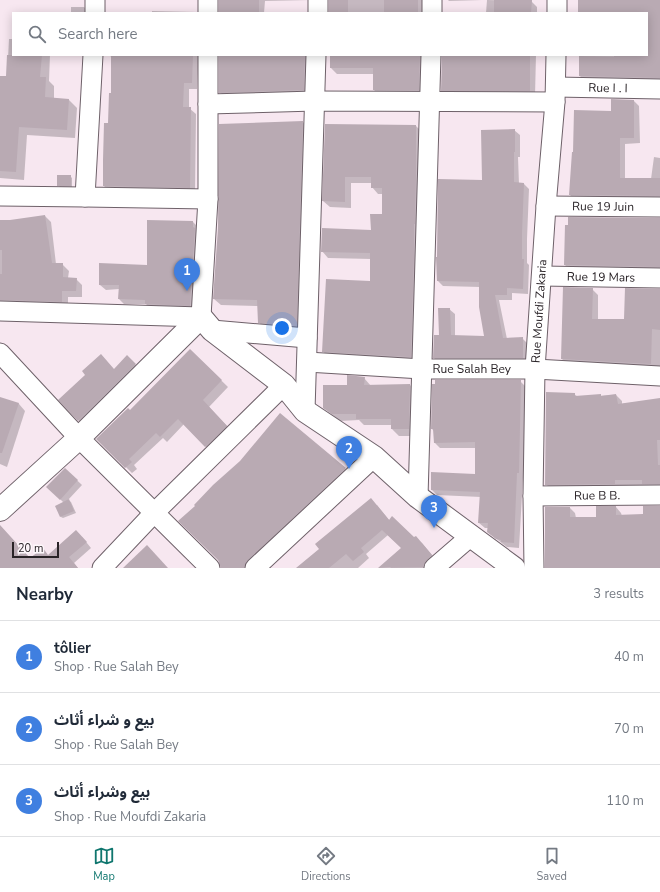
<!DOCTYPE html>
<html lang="en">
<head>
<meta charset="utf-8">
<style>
	body { margin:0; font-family:"Nunito Sans","Noto Sans Arabic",sans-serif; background:#f2f2f3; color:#1f2937 }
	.scale { position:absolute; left:12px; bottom:10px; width:47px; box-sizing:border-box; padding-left:4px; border:2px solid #292327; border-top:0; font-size:11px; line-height:14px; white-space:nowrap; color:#292327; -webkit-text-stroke:3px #fef7fb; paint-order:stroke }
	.you { position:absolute; left:282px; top:328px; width:14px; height:14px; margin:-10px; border:3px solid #fff; border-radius:50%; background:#1a73e8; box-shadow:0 0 0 6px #1a73e833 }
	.badge { display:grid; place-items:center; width:26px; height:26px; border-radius:50%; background:#0f766e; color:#fff; font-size:13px; font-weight:700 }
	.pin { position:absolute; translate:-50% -33px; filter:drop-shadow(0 1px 2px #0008) }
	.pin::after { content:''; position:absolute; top:21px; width:14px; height:12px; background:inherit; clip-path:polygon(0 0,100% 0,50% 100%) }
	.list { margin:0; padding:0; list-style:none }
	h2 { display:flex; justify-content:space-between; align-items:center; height:52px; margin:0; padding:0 16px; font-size:17px }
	h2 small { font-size:13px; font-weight:400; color:#747a83 }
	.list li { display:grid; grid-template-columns:26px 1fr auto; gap:12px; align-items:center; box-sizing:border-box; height:72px; padding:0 16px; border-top:1px solid #e0e1e3 }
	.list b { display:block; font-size:15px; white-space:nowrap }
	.list p { margin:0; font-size:13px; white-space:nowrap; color:#747a83 }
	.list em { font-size:13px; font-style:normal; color:#747a83 }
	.icon { flex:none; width:22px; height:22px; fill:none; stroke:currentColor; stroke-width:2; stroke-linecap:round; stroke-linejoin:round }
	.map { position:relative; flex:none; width:660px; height:568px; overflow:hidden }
	.search { position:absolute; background:#fff; box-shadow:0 2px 10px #0003; left:12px; right:12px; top:12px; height:44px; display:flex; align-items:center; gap:10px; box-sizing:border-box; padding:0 14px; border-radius:0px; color:#747a83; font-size:15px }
	.sheet { height:268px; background:#fff }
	nav { display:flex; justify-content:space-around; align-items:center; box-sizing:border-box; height:56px; border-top:1px solid #e0e1e3; background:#fff; font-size:11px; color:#747a83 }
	nav a { display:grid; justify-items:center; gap:2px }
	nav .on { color:#0f766e }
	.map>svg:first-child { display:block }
	.shadow { fill:#0003 }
	.building { fill:#b9aab3 }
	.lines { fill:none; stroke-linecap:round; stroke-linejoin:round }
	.street-casing { stroke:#6e6169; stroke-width:21 }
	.secondary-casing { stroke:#6e6169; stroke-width:24 }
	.street { stroke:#fff; stroke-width:19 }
	.secondary { stroke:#fff; stroke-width:22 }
	.labels { text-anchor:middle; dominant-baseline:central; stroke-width:4; stroke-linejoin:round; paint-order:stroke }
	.street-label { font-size:12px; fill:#292327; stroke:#fef7fb }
</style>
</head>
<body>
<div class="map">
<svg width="660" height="568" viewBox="0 0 660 568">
	<rect width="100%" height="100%" fill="#f7e7f0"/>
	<g class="shadow">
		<polygon points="219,0 310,0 265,1 264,13 220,13"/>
		<polygon points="330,0 429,0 424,13 330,13"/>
		<polygon points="448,0 482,0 449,1"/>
		<polygon points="487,0 531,1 537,7 537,13 486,13"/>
		<polygon points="579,0 660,0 660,83 585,82 580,76 580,55 647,55 647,13 579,13"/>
		<polygon points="71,7 84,7 86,9 86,13 71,13"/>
		<polygon points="152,11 197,12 197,13 137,13 137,12 152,12"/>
		<polygon points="9,39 13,39 13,55 50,55 49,81 54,86 54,99 69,100 77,108 75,138 27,135 24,180 0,178 0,77 7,77"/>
		<polygon points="110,55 205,55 203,69 198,69 197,89 189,89 189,108 196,114 195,193 110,192 104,186 112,94 112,59"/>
		<polygon points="220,55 311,55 309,96 226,98 220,92"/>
		<polygon points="331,55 428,55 424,96 380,96 374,90 374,74 337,74 331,68"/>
		<polygon points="443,55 536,55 535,96 448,96 442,90"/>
		<polygon points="633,100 639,106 640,143 625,144 625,179 651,179 654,157 660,158 660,201 576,201 570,195 612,112"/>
		<polygon points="303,122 309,128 303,332 265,329 259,322 258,306 221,305 214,299"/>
		<polygon points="326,125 416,126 422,132 417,363 329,358 323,351 371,282 371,259 328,258 322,251 372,231 383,215 383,194 378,194 372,187 372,183 351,183 351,208 330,207 323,201"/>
		<polygon points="514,130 520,135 520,157 518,157 519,184 524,184 529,189 527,239 527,263 529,265 528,294 512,293 512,300 499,300 507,339 522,338 528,344 528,363 439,363 434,358 449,309 455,314 455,336 485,337 480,287 443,286 438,281 483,181"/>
		<polygon points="70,176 72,178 72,187 60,187 58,185"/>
		<polygon points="45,216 51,222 56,264 62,264 69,271 68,278 76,279 82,285 82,297 68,297 68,307 0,308 0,221 10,221"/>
		<polygon points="193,222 198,227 195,310 151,309 146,304 124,304 119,299 119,289 106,290 100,285 148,266"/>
		<polygon points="660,226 660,272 571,271 565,265"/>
		<polygon points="592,289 598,295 598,320 625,320 660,290 660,370 568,365 562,359"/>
		<polygon points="190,350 228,387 209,407 233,432 212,453 184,424 167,442 163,438 134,465 137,469 132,473 97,439 130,412"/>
		<polygon points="127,357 141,370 84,426 60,400 87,375 114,370"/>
		<polygon points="364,378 371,386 410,385 417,392 415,436 399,436 392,429 392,425 364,425 359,420 340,421 324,408 348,386"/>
		<polygon points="520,381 526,387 524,478 523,478 519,548 507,547 503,544 488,532 488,528 485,528 479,523 481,497 437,495 432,490 476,475 476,448 440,448 435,443 434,431 432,429"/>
		<polygon points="574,394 578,397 616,395 622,401 622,404 660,399 660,490 552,490 546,484"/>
		<polygon points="0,398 19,404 25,411 7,467 0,464"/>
		<polygon points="280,414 352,475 253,568 222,568"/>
		<polygon points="65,469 82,485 68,500 71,502 76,513 63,518 61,517 64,503 48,487"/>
		<polygon points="377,505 390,521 422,543 437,561 431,568 391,568 386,562 402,548 388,535 366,554 369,558 358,568 297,568"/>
		<polygon points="660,506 660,568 547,568 570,508 575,513 576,518 597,518 616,507 621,513 622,516 644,515"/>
		<polygon points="0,527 30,559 49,556 82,537 91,548 74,563 78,568 0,568"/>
	</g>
	<g class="building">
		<rect x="219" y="0" width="40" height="13"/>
		<rect x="329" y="0" width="19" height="13"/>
		<rect x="384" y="0" width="34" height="13"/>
		<polygon points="494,0 532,0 531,13 494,13"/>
		<polygon points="578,0 660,0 660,78 579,76 579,56 614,57 614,55 647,55 647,13 578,13"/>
		<polygon points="7,55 42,55 40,77 46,77 45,97 69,99 67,130 19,127 16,172 0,171 0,76 6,76"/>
		<polygon points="111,55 193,55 192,83 184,83 183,107 191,107 190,188 103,186 103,160 104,123 108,123 109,93 111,93"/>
		<polygon points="219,55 305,55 304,90 219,93"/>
		<polygon points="330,55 420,55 419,90 373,90 373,68 330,68"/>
		<polygon points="442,55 530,55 530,91 441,91"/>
		<polygon points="611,99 634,100 634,138 620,138 620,178 660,178 660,196 569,195 572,152 573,152 574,110 611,111"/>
		<polygon points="303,121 297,326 258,323 257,300 213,299 218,228 219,124"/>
		<polygon points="325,124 416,125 416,178 415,224 414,224 414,257 411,357 322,352 326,279 370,281 370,253 321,252 322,228 371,230 370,214 382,214 382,188 371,188 371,177 345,177 345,202 322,201"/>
		<polygon points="515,129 515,152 514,152 514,182 524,183 522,233 522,259 524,259 523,289 507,288 507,295 495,295 503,338 523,337 523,358 433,358 434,335 439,335 438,308 450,308 451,335 484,336 479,307 479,282 437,281 436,257 437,257 438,179 482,180 481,130"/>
		<rect x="57" y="175" width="14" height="11"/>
		<polygon points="45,215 52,263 63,263 63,277 77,278 76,291 62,291 62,302 0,300 0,274 2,274 2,250 0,250 0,220 10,220"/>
		<polygon points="568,217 660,218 660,267 564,265 565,225 568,225"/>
		<polygon points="147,220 193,221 193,227 195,228 190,306 145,304 145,300 118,299 119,285 99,285 99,263 147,265"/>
		<polygon points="563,287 593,288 592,319 624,319 625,288 660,289 660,330 652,329 651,364 561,359"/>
		<polygon points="190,349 222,380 203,400 227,426 205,447 178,419 160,437 156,433 129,459 132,462 125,468 96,439 128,408 130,410"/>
		<polygon points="101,354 114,369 127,355 136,364 78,421 58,400 85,375 82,371"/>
		<polygon points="347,375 365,377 364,385 410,384 409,429 391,429 391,419 356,419 356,414 332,414 323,408 323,385 347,385"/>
		<polygon points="435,380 521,380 519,473 517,473 514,543 501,542 501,540 496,539 487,532 488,523 478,523 480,492 431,490 431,472 475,474 475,442 434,443 433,429 431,429 432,384 435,384"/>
		<polygon points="546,392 575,393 575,396 601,394 601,396 616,394 618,404 660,398 660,440 657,440 658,465 660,465 660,484 642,484 642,480 615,480 615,484 545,485"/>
		<polygon points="0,397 19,403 2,453 0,453"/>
		<polygon points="280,413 346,468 248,560 245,564 244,568 221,568 218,560 178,521 195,506 194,505 213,485 240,461"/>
		<polygon points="65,468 78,480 60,500 46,487"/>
		<polygon points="371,498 389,520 392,516 414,537 416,536 432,555 427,560 423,567 378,568 401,548 382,530 361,548 364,552 353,561 346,554 329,568 296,568 319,549 315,544"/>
		<polygon points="69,499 74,511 60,517 55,506"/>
		<polygon points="596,506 616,506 616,515 643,514 643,506 660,506 660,568 545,568 545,507 570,507 570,517 596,517"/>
		<polygon points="0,525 30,558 43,548 48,555 76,530 87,542 69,557 78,568 0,568"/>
		<polygon points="147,545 168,568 123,568"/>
	</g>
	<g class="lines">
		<defs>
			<g id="street">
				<polyline points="208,0 208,13"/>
				<polyline points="95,13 95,0"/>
				<polyline points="318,13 318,0"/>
				<polyline points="432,13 432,0"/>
				<polyline points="557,13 557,0"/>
				<polyline points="93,55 85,197 208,199"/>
				<path id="s1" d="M556,87l104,2"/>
				<polyline points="208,104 315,101 555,102"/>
				<polyline points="0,196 85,197"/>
				<path id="s2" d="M546,206l114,1"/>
				<path id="s3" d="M542,276l118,2"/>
				<polyline points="0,311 201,317 208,199 208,55"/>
				<polyline points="212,330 307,338"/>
				<polyline points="0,353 79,438 210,568"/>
				<path id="s4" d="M307,362l115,7h113l125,7"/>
				<polyline points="305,411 316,55"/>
				<path id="s5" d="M533,496l127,-1"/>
				<polyline points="418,497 431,55"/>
				<polyline points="102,568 154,513 284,385"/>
				<polyline points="255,568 374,457"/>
				<polyline points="434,568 471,536"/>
				<path id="s6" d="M534,568l-1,-72 2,-127 11,-163 9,-104 1,-47"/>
			</g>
			<polyline id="secondary" points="0,510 79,438 201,317 212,330 284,385 305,411 374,457 418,497 514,568"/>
		</defs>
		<use href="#street" class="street-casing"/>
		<use href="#secondary" class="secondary-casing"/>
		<use href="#street" class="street"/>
		<use href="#secondary" class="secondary"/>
	</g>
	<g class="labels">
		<g class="street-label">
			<text stroke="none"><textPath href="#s1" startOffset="52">Rue I . I</textPath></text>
			<text stroke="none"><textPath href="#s2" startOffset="57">Rue 19 Juin</textPath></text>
			<text stroke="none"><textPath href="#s3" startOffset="59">Rue 19 Mars</textPath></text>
			<text stroke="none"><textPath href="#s6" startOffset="257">Rue Moufdi Zakaria</textPath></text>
			<text stroke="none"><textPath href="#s4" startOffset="165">Rue Salah Bey</textPath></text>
			<text stroke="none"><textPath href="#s5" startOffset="64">Rue B B.</textPath></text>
		</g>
	</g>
</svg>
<div class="scale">20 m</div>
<div class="you"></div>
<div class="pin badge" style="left:187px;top:291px;background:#3f7fe0">1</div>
<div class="pin badge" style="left:349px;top:469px;background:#3f7fe0">2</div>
<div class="pin badge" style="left:434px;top:528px;background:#3f7fe0">3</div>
<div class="search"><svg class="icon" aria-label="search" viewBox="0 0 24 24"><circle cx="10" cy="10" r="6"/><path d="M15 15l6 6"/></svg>Search here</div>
</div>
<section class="sheet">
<h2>Nearby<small>3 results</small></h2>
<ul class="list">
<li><span class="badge" style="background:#3f7fe0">1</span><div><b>tôlier</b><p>Shop · Rue Salah Bey</p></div><em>40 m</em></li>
<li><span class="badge" style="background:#3f7fe0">2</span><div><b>بيع و شراء أثاث</b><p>Shop · Rue Salah Bey</p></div><em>70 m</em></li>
<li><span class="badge" style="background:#3f7fe0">3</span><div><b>بيع وشراء أثاث</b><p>Shop · Rue Moufdi Zakaria</p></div><em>110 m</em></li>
</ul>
</section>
<nav>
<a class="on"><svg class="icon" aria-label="map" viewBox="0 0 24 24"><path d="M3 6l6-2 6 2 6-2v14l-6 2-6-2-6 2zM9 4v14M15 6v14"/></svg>Map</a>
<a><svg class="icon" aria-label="directions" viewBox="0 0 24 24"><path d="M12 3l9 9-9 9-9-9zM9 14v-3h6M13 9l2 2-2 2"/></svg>Directions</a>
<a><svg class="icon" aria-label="saved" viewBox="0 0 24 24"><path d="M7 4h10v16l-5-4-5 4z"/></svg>Saved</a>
</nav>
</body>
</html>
